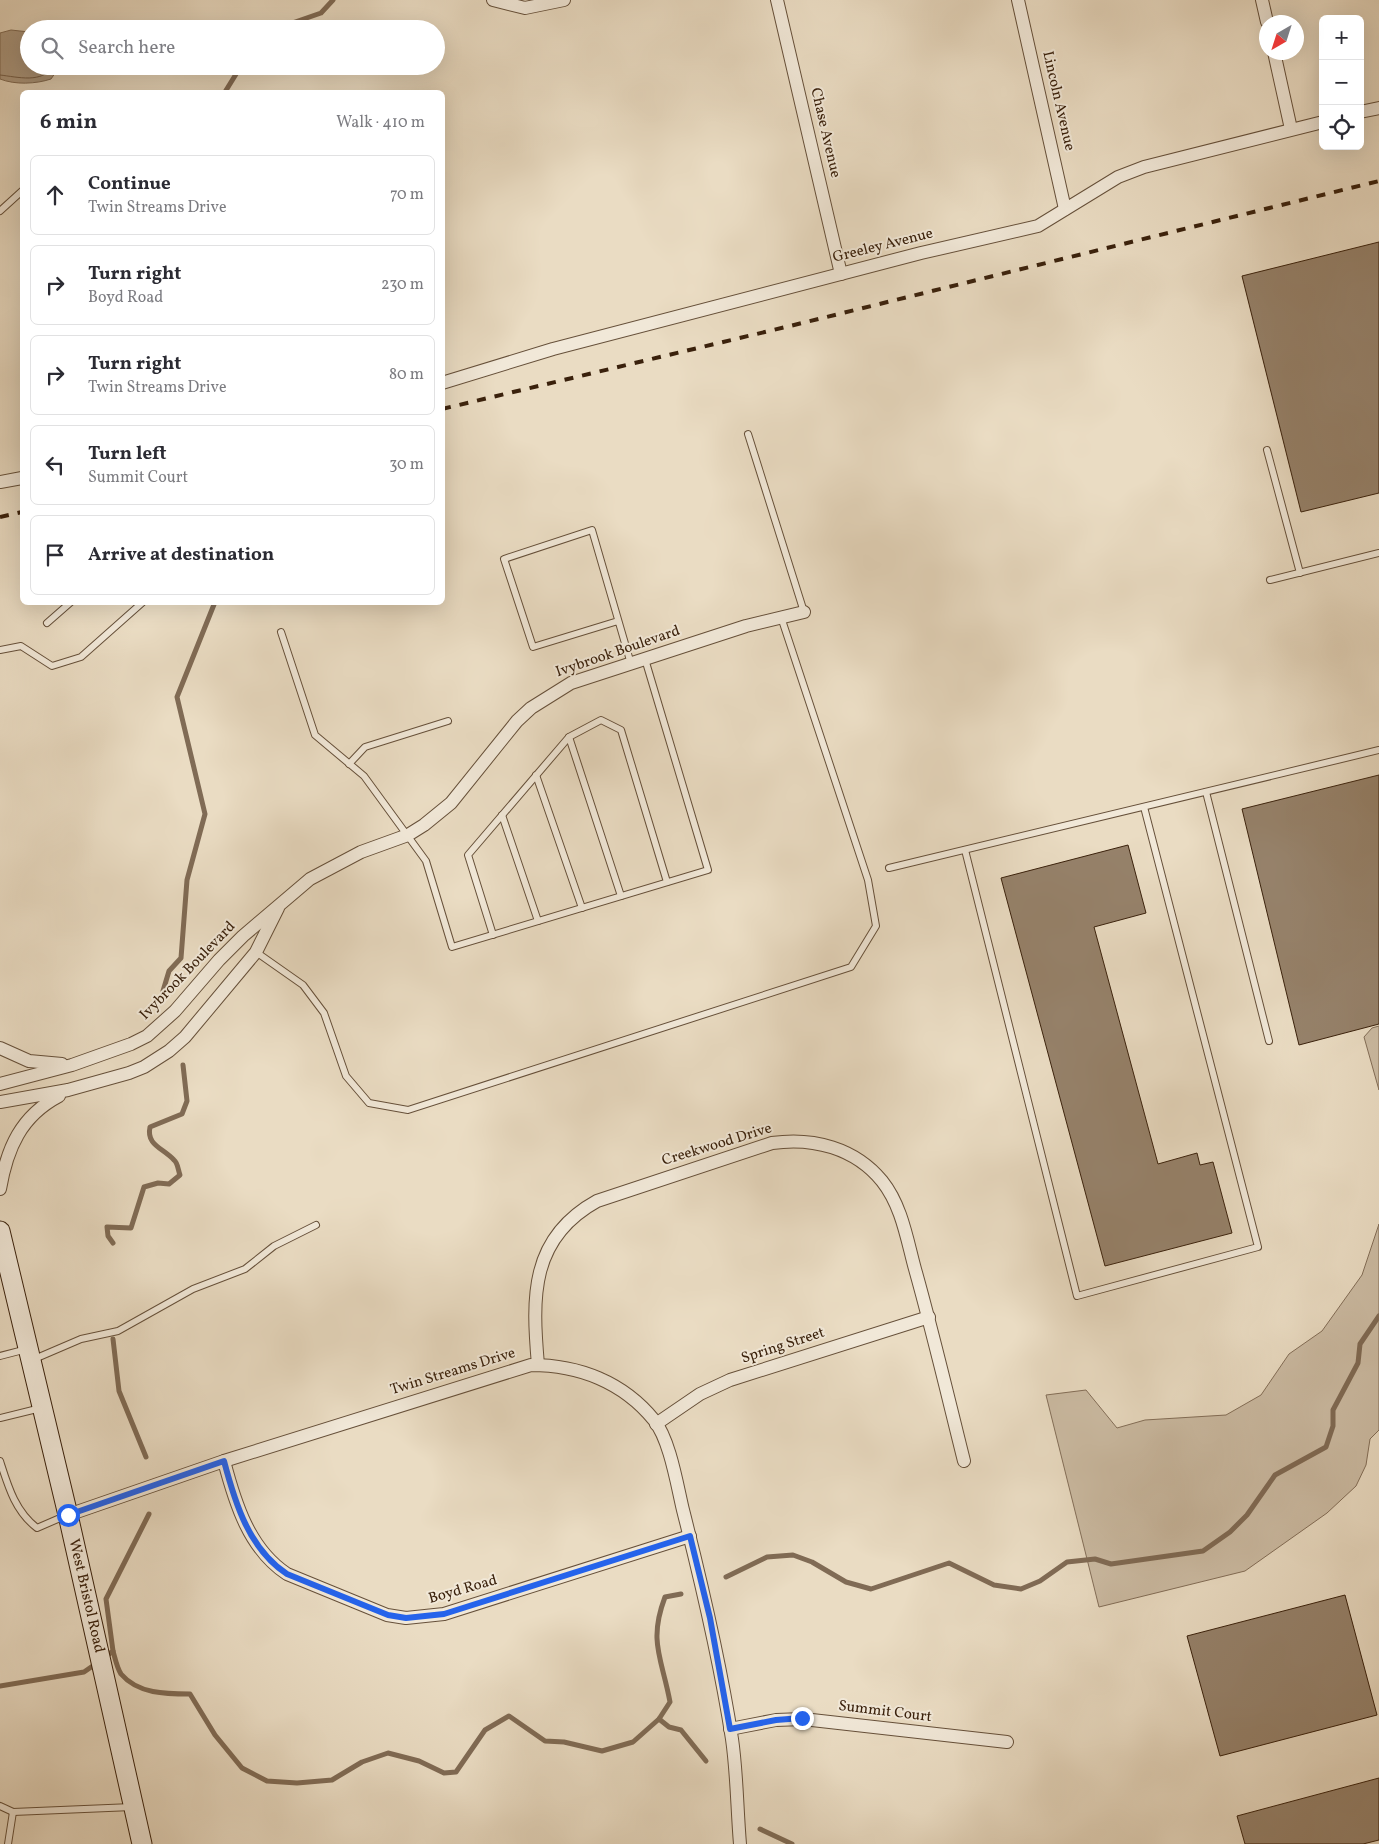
<!DOCTYPE html>
<html lang="en">
<head>
<meta charset="utf-8">
<style>
	body { margin:0; font-family:Vollkorn,serif; background:#f7f7f7; color:#2b2b33 }
	.controls { position:absolute; right:15px; top:15px; display:grid; overflow:hidden; border-radius:8px; box-shadow:0 5px 20px #0002 }
	.controls button { width:45px; height:45px; display:grid; place-items:center; padding:0; border:0; border-bottom:1px solid #e1e1e2; background:#fff; color:#2b2b33; font:25px sans-serif }
	.compass { position:absolute; left:1259px; top:15px; width:45px; height:45px; border-radius:50%; background:#fff; box-shadow:0 5px 20px #0002; rotate:219deg }
	.stop { position:absolute; width:15px; height:15px; margin:-11px; border:4px solid #2563eb; border-radius:50%; background:#fff }
	.stop.end { background:#2563eb; border-color:#fff; box-shadow:0 1px 5px #0008 }
	.list { margin:0; padding:0; list-style:none }
	h2 { display:flex; justify-content:space-between; align-items:center; height:65px; margin:0; padding:0 20px; font-size:21px }
	h2 small { font-size:16px; font-weight:400; color:#7c7c81 }
	.list li { display:grid; grid-template-columns:32px 1fr auto; gap:15px; align-items:center; box-sizing:border-box; height:80px; margin:0 10px 10px; padding:0 10px; border:1px solid #e1e1e2; border-radius:8px }
	.list b { display:block; font-size:19px; white-space:nowrap }
	.list p { margin:0; font-size:16px; white-space:nowrap; color:#7c7c81 }
	.list em { font-size:16px; font-style:normal; color:#7c7c81 }
	.icon { flex:none; width:28px; height:28px; fill:none; stroke:currentColor; stroke-width:2; stroke-linecap:round; stroke-linejoin:round }
	.map { position:relative; flex:none; width:1379px; height:1844px; overflow:hidden }
	.search { position:absolute; background:#fff; box-shadow:0 5px 20px #0002; left:20px; top:20px; width:425px; height:55px; display:flex; align-items:center; gap:12px; box-sizing:border-box; padding:0 18px; border-radius:28px; color:#7c7c81; font-size:19px }
	.panel { position:absolute; background:#fff; box-shadow:0 5px 20px #0002; left:20px; top:90px; width:425px; height:515px; border-radius:8px }
	.map>svg:first-child { display:block }
	.green { fill:#ccbca4; stroke:#836e58 }
	.water { fill:#ae9c85; stroke:#806b55 }
	.lines { fill:none; stroke-linecap:round; stroke-linejoin:round }
	.shore { stroke:#745e48; stroke-width:1 }
	.stream { stroke:#806b55; stroke-width:5 }
	.building { fill:#96826b; stroke:#3a210c }
	.lane-casing { stroke:#66503a; stroke-width:8 }
	.street-casing { stroke:#66503a; stroke-width:14 }
	.secondary-casing { stroke:#3a210c; stroke-width:21 }
	.lane { stroke:#f1e8d8; stroke-width:6 }
	.street { stroke:#f1e8d8; stroke-width:12 }
	.secondary { stroke:#f1e8d8; stroke-width:19 }
	.rail { stroke:#3a210c; stroke-width:4; stroke-dasharray:9 9; stroke-linecap:butt }
	.route { stroke:#2563eb; stroke-width:6 }
	.labels { text-anchor:middle; dominant-baseline:central; stroke-width:4; stroke-linejoin:round; paint-order:stroke }
	.street-label { font-size:15px; fill:#3a210c; stroke:#f1e8d8 }
</style>
</head>
<body>
<div class="map">
<svg width="1379" height="1844" viewBox="0 0 1379 1844">
	<rect width="100%" height="100%" fill="#eadcc3"/>
	<filter id="stains"><feTurbulence type="fractalNoise" baseFrequency=".004" numOctaves="4"/><feColorMatrix values="0 0 0 0 .2 0 0 0 0 .09 0 0 0 0 .02 0 0 0 .5 -.17"/></filter>
	<radialGradient id="worn" r=".72"><stop offset=".6" stop-color="#630" stop-opacity="0"/><stop offset="1" stop-color="#630" stop-opacity=".3"/></radialGradient>
	<g class="green">
		<polygon points="1379,1026 1379,1090 1364,1037 1372,1028"/>
		<polygon points="1379,1224 1379,1430 1370,1439 1366,1465 1356,1486 1327,1513 1245,1571 1099,1607 1046,1395 1086,1390 1117,1428 1145,1420 1226,1415 1261,1395 1289,1354 1322,1331 1362,1275"/>
	</g>
	<path class="water" d="M11,30l18,2v34h31l-9,13c-15,5 -36,6 -51,0v-46z"/>
	<g class="lines">
		<path class="shore" d="M0,75c18,2 42,9 54,-9"/>
		<g class="stream">
			<polyline points="275,29 321,13 333,0"/>
			<polyline points="225,92 241,66"/>
			<polyline points="163,991 169,971 181,958 187,880 205,814 177,697 215,602"/>
			<path d="M113,1243l-5,-7 -1,-9 24,1 13,-41 14,-4 11,1 11,-9c-2,-5 -2,-12 -6,-15 -11,-12 -28,-15 -24,-33l32,-13 5,-13 -4,-36"/>
			<polyline points="113,1339 119,1391 146,1457"/>
			<polyline points="726,1577 767,1557 793,1555 812,1562 846,1582 871,1589 949,1563 994,1585 1021,1589 1040,1581 1067,1562 1095,1559 1111,1564 1203,1551 1230,1532 1247,1515 1275,1475 1326,1447 1333,1426 1333,1410 1358,1363 1360,1344 1379,1316"/>
			<path d="M113,1651c2,7 4,17 8,23 17,20 45,20 69,20l25,41 27,33 25,13 30,2 35,-3 30,-18 26,-9 31,8 25,12 12,-1 29,-42 24,-14 36,25 19,1 38,9 31,-9 26,-23 11,-17c-8,-44 -22,-60 -5,-105l16,-3"/>
			<polyline points="104,1658 113,1651 106,1599 149,1514"/>
			<polyline points="0,1686 84,1672 97,1663"/>
			<polyline points="659,1719 669,1727 681,1730 706,1761"/>
			<polyline points="760,1829 792,1844"/>
		</g>
	</g>
	<g class="building">
		<polygon points="1379,242 1379,493 1301,512 1242,276"/>
		<polygon points="1379,775 1379,1024 1299,1045 1242,809"/>
		<polygon points="1128,845 1146,913 1094,927 1158,1164 1197,1153 1200,1165 1213,1162 1232,1233 1105,1266 1001,878"/>
		<polygon points="1345,1595 1377,1715 1220,1756 1187,1636"/>
		<polygon points="1379,1778 1379,1840 1363,1844 1245,1844 1237,1816"/>
	</g>
	<g class="lines">
		<defs>
			<g id="lane">
				<polyline points="0,211 22,191"/>
				<polyline points="748,434 804,612"/>
				<polyline points="1267,450 1300,573"/>
				<polyline points="1270,580 1379,553"/>
				<polyline points="618,621 533,647 504,559 592,530 631,664"/>
				<polyline points="47,623 71,602"/>
				<polyline points="281,632 315,735 364,776 426,861 452,947 708,870 645,659"/>
				<polyline points="0,650 21,646 52,666 81,657 143,602"/>
				<polyline points="569,737 621,896"/>
				<polyline points="349,764 365,747 448,721"/>
				<polyline points="536,775 582,908"/>
				<polyline points="1206,792 1269,1041"/>
				<polyline points="502,815 538,921"/>
				<polyline points="965,850 1077,1296 1258,1247 1144,807"/>
				<polyline points="889,868 1379,750"/>
				<polyline points="493,935 468,855 569,737 601,720 621,730 667,882"/>
				<polyline points="256,952 303,985 324,1013 346,1076 369,1103 408,1110 851,967 876,926 868,880 781,617"/>
				<polyline points="0,1356 27,1349"/>
				<polyline points="32,1360 81,1339 118,1331 193,1289 245,1269 274,1246 316,1225"/>
				<polyline points="0,1418 41,1408"/>
				<path d="M0,1461c8,25 15,50 37,67l30,-13"/>
				<polyline points="0,1806 13,1812 132,1807"/>
				<polyline points="8,1844 13,1812"/>
			</g>
			<g id="street">
				<polyline points="493,0 525,8 564,0"/>
				<polyline points="777,0 841,274"/>
				<polyline points="1018,0 1065,209"/>
				<polyline points="1262,0 1267,22"/>
				<polyline points="1274,52 1291,129"/>
				<polyline points="1360,112 1379,108"/>
				<polyline points="442,383 553,349 921,253 1038,226 1118,177 1144,167 1323,122"/>
				<polyline points="0,482 22,478"/>
				<polyline points="0,1048 29,1061 62,1064"/>
				<polyline points="0,1084 72,1065 131,1044 147,1036 175,1011 219,960 243,936 310,879 361,852 408,835 424,825 451,803 517,721 531,708 571,683 746,626 804,612"/>
				<polyline points="0,1102 68,1090 129,1073 144,1067 169,1051 185,1037 256,952 278,908"/>
				<path d="M0,1189c7,-41 21,-73 59,-93"/>
				<path d="M538,1365c-6,-68 -8,-127 59,-164l175,-58c41,-6 83,5 110,38 20,25 25,59 33,88 18,64 33,128 49,192"/>
				<polyline points="656,1424 700,1394 730,1380 929,1317"/>
				<path d="M224,1461c11,42 25,88 63,113l100,41 19,3 38,-4 246,-78"/>
				<path d="M68,1515l156,-54 307,-96c48,0 92,17 123,55 16,20 23,65 29,90 19,75 37,151 49,229 5,34 5,70 8,105"/>
				<polyline points="730,1729 776,1720 803,1719 1007,1742"/>
			</g>
			<polyline id="secondary" points="0,1231 68,1515 142,1844"/>
		</defs>
		<use href="#lane" class="lane-casing"/>
		<use href="#street" class="street-casing"/>
		<use href="#secondary" class="secondary-casing"/>
		<use href="#lane" class="lane"/>
		<use href="#street" class="street"/>
		<use href="#secondary" class="secondary"/>
		<g class="rail">
			<polyline points="442,409 790,326 1379,181"/>
			<polyline points="0,517 22,512"/>
		</g>
	</g>
	<g class="lines">
		<path class="route" d="M68,1515l156,-54c11,42 25,88 63,113l101,41 18,3 38,-4 246,-78 20,82 20,111 46,-9 26,-2"/>
	</g>
	<g class="labels">
		<g class="street-label">
			<text transform="translate(1058 101) rotate(77)">Lincoln Avenue</text>
			<text transform="translate(825 133) rotate(77)">Chase Avenue</text>
			<text transform="translate(883 246) rotate(-14)">Greeley Avenue</text>
			<text transform="translate(618 652) rotate(-19)">Ivybrook Boulevard</text>
			<text transform="translate(188 971) rotate(-46)">Ivybrook Boulevard</text>
			<text transform="translate(717 1145) rotate(-17)">Creekwood Drive</text>
			<text transform="translate(783 1346) rotate(-18)">Spring Street</text>
			<text transform="translate(453 1372) rotate(-17)">Twin Streams Drive</text>
			<text transform="translate(463 1590) rotate(-16)">Boyd Road</text>
			<text transform="translate(86 1596) rotate(77)">West Bristol Road</text>
			<text transform="translate(885 1712) rotate(7)">Summit Court</text>
		</g>
	</g>
	<rect width="100%" height="100%" filter="url(#stains)"/>
	<rect width="100%" height="100%" fill="url(#worn)"/>
</svg>
<div class="controls">
<button>+</button>
<button>−</button>
<button><svg class="icon" aria-label="locate" viewBox="0 0 24 24"><circle cx="12" cy="12" r="6"/><path d="M12 2v4M12 18v4M2 12h4M18 12h4"/></svg></button>
</div>
<svg class="compass" viewBox="-18 -18 36 36"><path d="M0-13l5 13h-10z" fill="#e53935"/><path d="M0 13l5-13h-10z" fill="#7c7c81"/></svg>
<div class="stop" style="left:68px;top:1515px"></div>
<div class="stop end" style="left:802px;top:1718px"></div>
<div class="search"><svg class="icon" aria-label="search" viewBox="0 0 24 24"><circle cx="10" cy="10" r="6"/><path d="M15 15l6 6"/></svg>Search here</div>
<section class="panel">
<h2>6 min<small>Walk · 410 m</small></h2>
<ul class="list">
<li><svg class="icon" aria-label="ahead" viewBox="0 0 24 24"><path d="M12 20V5M6 11l6-6 6 6"/></svg><div><b>Continue</b><p>Twin Streams Drive</p></div><em>70 m</em></li>
<li><svg class="icon" aria-label="right" viewBox="0 0 24 24"><path d="M7 20v-9h11M14 6l5 5-5 5"/></svg><div><b>Turn right</b><p>Boyd Road</p></div><em>230 m</em></li>
<li><svg class="icon" aria-label="right" viewBox="0 0 24 24"><path d="M7 20v-9h11M14 6l5 5-5 5"/></svg><div><b>Turn right</b><p>Twin Streams Drive</p></div><em>80 m</em></li>
<li><svg class="icon" aria-label="left" viewBox="0 0 24 24"><path d="M17 20v-9H6M10 6l-5 5 5 5"/></svg><div><b>Turn left</b><p>Summit Court</p></div><em>30 m</em></li>
<li><svg class="icon" aria-label="arrive" viewBox="0 0 24 24"><path d="M6 21V4h12l-3 4 3 4H6"/></svg><div><b>Arrive at destination</b></div></li>
</ul>
</section>
</div>
</body>
</html>
